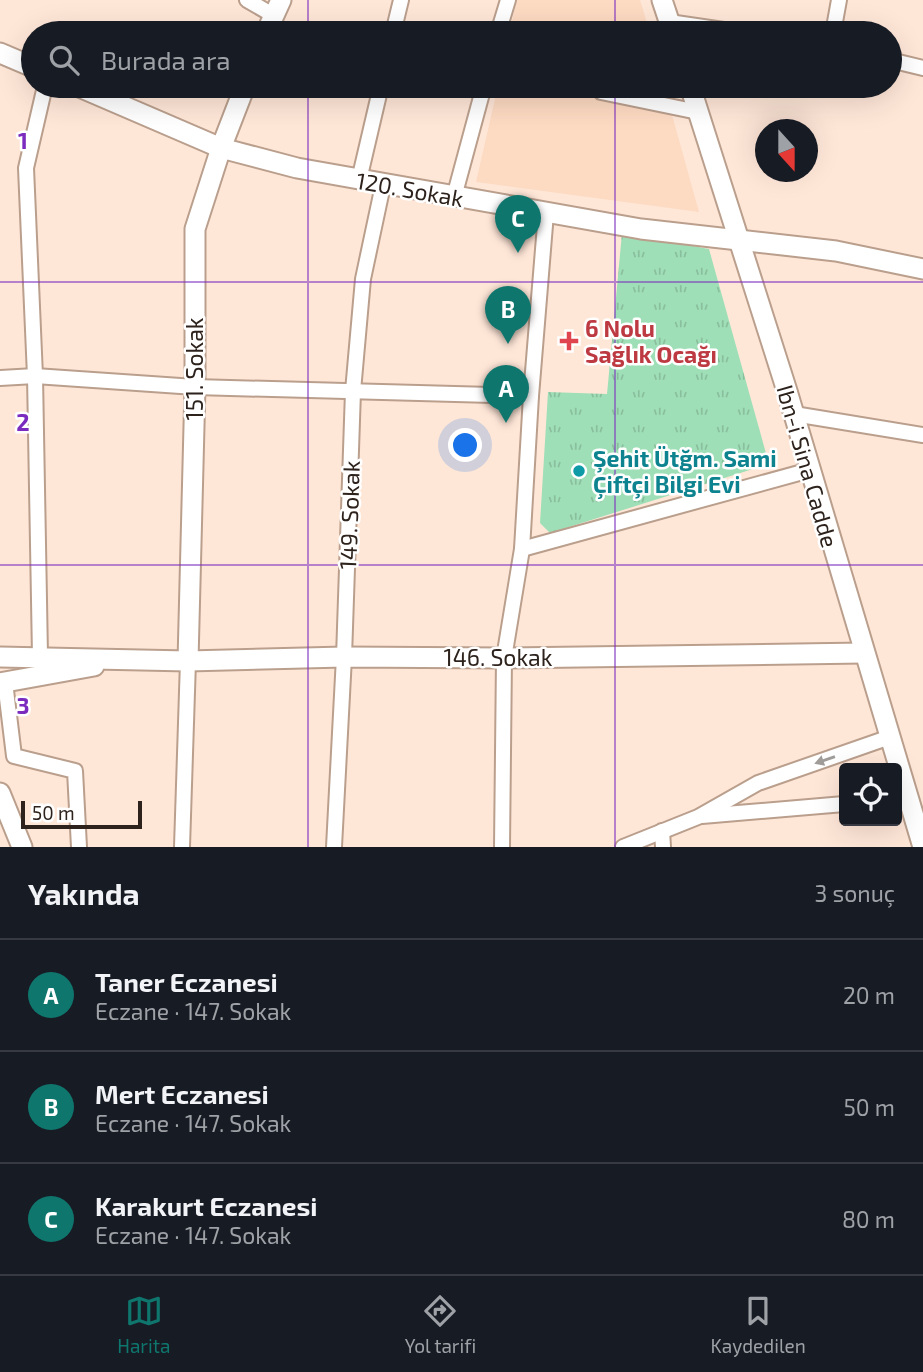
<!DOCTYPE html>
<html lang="tr">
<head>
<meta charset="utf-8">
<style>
	body { margin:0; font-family:"Exo 2",sans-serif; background:#20242c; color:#f1f3f6 }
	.controls { position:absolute; right:21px; bottom:21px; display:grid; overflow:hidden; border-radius:7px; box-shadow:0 7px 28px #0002 }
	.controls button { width:63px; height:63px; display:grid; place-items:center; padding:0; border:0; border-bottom:2px solid #363941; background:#171b24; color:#f1f3f6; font:35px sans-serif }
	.compass { position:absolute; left:755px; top:119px; width:63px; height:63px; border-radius:50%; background:#171b24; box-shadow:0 7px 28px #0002; rotate:159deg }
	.scale { position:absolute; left:21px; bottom:18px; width:121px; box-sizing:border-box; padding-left:7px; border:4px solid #2d221c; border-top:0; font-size:19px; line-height:24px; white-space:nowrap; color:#2d221c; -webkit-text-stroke:5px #fff; paint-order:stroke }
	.you { position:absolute; left:466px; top:446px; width:24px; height:24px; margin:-18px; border:5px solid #fff; border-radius:50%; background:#1a73e8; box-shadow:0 0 0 10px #1a73e833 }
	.badge { display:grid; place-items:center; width:46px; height:46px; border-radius:50%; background:#0f766e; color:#fff; font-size:23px; font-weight:700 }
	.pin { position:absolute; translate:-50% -58px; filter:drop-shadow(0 2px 4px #0008) }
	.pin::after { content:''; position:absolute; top:37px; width:24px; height:21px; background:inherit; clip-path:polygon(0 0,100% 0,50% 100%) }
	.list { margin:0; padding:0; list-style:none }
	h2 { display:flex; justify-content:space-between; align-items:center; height:91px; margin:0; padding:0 28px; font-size:30px }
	h2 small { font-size:23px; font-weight:400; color:#9ea1a6 }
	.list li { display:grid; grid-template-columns:46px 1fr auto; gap:21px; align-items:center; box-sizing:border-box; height:112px; padding:0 28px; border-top:2px solid #363941 }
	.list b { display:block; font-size:26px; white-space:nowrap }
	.list p { margin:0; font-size:23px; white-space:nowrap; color:#9ea1a6 }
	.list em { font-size:23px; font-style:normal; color:#9ea1a6 }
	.icon { flex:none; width:38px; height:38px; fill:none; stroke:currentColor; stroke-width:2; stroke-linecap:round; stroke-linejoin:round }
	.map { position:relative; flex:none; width:923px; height:847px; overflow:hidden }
	.search { position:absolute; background:#171b24; box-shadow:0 7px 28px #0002; left:21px; right:21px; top:21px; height:77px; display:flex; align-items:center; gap:18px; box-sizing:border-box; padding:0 24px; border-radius:38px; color:#9ea1a6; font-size:26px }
	.sheet { height:427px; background:#171b24 }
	nav { display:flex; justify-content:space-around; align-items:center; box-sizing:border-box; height:98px; border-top:2px solid #363941; background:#171b24; font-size:19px; color:#9ea1a6 }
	nav a { display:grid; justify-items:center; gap:4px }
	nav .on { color:#0f766e }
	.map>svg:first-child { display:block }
	.built { fill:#fddac2 }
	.park { fill:url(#park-tufts) }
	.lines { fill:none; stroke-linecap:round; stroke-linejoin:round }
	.street-casing { stroke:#ba9f8d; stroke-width:18 }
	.secondary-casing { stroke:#ba9f8d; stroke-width:23 }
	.street { stroke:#fff; stroke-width:14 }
	.secondary { stroke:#fff; stroke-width:19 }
	.oneway { fill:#a09c99 }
	.grid { fill:none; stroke:#7b2cbf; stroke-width:2; stroke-opacity:0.55 }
	.health-dot { fill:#e0444e; stroke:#fff; stroke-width:2.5 }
	.culture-dot { fill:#0f9aa8; stroke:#fff; stroke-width:2.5 }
	.labels { text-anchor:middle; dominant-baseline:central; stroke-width:5; stroke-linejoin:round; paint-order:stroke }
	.street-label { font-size:23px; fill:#2d221c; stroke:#fff }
	.health-label { font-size:23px; font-weight:bold; fill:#be3a42; stroke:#fff; text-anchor:start }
	.culture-label { font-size:23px; font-weight:bold; fill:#0d838f; stroke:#fff; text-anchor:start }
	.grid-label { font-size:23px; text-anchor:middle; font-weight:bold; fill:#7b2cbf; stroke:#fff; stroke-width:5; stroke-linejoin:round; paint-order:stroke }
</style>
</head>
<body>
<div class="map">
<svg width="923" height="847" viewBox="0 0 923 847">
	<defs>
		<pattern id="park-tufts" width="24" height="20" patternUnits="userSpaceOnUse" patternTransform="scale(1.75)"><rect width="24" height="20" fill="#9fdfb7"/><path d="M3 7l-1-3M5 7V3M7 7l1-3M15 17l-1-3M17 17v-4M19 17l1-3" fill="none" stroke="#89bf9d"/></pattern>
	</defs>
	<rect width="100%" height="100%" fill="#ffe7d8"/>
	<g class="built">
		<polygon points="517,0 640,0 650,33 509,33"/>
		<polygon points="498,86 664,86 699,212 476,182"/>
	</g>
	<polygon class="park" points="622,233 709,249 769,464 550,533 540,523 548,392 607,394"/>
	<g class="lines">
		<defs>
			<g id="street">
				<polyline points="247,0 273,15"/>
				<polyline points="669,22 744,33"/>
				<polyline points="393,33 401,0"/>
				<polyline points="498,33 508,0"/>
				<polyline points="833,33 839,0"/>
				<polyline points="890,60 923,68"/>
				<polyline points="601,92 698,112"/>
				<polyline points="359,180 381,86"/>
				<polyline points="454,197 484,86"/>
				<polyline points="0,378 35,376 195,387 531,396"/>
				<polyline points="794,414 923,435"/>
				<polyline points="522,549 810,470"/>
				<polyline points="40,656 35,376 26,168 45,86"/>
				<polyline points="5,682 14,756 75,771 79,847"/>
				<polyline points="702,816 844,804"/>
				<polyline points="662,831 663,847"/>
				<polyline points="182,847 188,661"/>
				<polyline points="334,847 344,657 353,391 363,279 383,185"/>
				<polyline points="502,847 504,658 522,549 531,396 546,213"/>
				<polyline points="623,847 698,817 758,783 890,737"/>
			</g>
			<g id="secondary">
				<polyline points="662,0 673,33"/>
				<polyline points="266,33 281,0"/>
				<polyline points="0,53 33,67"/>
				<polyline points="77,86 221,148 297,168 641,229 836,251 923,269"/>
				<polyline points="690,86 787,391 923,847"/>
				<polyline points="0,657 188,661 344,657 504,658 864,653"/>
				<polyline points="188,661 195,387 195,229 221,148 245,86"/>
				<polyline points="0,683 94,666"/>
				<polyline points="0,793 22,847"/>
			</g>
		</defs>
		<use href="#street" class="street-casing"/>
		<use href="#secondary" class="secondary-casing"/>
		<use href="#street" class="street"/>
		<use href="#secondary" class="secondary"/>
	</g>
	<defs><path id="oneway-solid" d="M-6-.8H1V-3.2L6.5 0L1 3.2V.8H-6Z" transform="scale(1.75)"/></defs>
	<use class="oneway" href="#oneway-solid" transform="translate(825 760) rotate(161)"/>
	<path class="grid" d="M308,0v33M615,0v33M308,86v761M615,86v761M0,282h923M0,565h923"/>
	<path class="health-dot" d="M565.5 330.5h7v7h7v7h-7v7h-7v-7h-7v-7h7z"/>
	<circle class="culture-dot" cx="579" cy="471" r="7"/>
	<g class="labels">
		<g class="street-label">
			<text transform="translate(410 189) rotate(10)">120. Sokak</text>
			<text transform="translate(194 369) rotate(-90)">151. Sokak</text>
			<text transform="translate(808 466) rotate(74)">Ibn-i Sina Cadde</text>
			<text transform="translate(349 515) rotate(-88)">149. Sokak</text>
			<text x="498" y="657">146. Sokak</text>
		</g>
		<g class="health-label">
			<text x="585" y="328">6 Nolu<tspan x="585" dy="26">Sağlık Ocağı</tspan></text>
		</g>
		<g class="culture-label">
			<text x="593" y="458">Şehit Ütğm. Sami<tspan x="593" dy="26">Çiftçi Bilgi Evi</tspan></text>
		</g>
	</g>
	<g class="grid-label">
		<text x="23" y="149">1</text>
		<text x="23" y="431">2</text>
		<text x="23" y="714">3</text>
	</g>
</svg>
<div class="controls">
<button><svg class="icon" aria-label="locate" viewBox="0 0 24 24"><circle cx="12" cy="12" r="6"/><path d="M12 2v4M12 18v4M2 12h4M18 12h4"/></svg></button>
</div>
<svg class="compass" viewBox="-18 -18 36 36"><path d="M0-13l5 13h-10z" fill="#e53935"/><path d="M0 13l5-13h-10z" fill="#9ea1a6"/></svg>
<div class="scale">50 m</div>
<div class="you"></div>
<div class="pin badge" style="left:506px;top:423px">A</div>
<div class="pin badge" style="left:508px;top:344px">B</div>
<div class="pin badge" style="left:518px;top:253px">C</div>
<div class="search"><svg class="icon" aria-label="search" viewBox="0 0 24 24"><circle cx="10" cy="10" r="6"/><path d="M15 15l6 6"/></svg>Burada ara</div>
</div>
<section class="sheet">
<h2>Yakında<small>3 sonuç</small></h2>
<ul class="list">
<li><span class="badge">A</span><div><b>Taner Eczanesi</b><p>Eczane · 147. Sokak</p></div><em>20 m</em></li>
<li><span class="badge">B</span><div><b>Mert Eczanesi</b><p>Eczane · 147. Sokak</p></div><em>50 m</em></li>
<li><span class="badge">C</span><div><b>Karakurt Eczanesi</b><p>Eczane · 147. Sokak</p></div><em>80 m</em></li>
</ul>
</section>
<nav>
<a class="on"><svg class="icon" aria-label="map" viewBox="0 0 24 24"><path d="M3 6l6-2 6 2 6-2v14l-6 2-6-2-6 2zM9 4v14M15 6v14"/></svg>Harita</a>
<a><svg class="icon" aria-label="directions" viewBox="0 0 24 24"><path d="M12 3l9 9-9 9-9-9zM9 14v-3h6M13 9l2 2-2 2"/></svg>Yol tarifi</a>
<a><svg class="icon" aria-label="saved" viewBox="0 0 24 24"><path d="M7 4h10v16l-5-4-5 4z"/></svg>Kaydedilen</a>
</nav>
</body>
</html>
